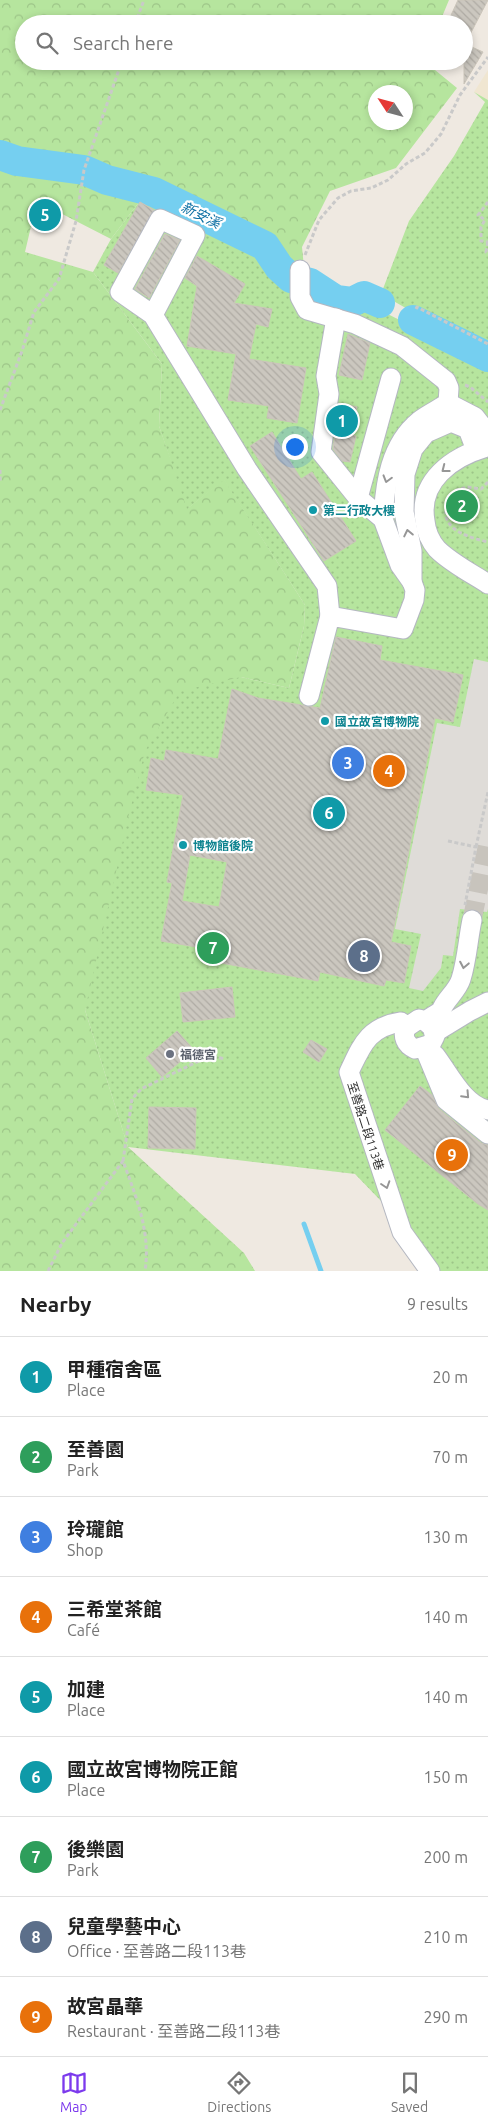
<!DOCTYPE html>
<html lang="en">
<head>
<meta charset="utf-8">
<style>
	body { margin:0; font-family:Ubuntu,"Noto Sans TC",sans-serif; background:#f2f2f2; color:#222 }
	.compass { position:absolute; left:368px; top:85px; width:45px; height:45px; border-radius:50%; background:#fff; box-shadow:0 2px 8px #0003; rotate:306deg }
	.you { position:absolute; left:294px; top:446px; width:18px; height:18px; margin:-12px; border:4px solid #fff; border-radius:50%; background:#1a73e8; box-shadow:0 0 0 8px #1a73e833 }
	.badge { display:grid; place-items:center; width:32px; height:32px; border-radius:50%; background:#7c3aed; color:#fff; font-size:16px; font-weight:700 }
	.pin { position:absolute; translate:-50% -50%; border:2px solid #fff; box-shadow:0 1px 5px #0006 }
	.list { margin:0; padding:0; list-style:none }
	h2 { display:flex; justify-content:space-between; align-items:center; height:65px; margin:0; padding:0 20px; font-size:21px }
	h2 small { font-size:16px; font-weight:400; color:#767676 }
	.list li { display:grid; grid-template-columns:32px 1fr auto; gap:15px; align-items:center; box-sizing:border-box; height:80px; padding:0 20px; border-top:1px solid #e0e0e0 }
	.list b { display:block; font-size:19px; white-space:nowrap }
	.list p { margin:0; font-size:16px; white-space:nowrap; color:#767676 }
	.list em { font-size:16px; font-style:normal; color:#767676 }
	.icon { flex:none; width:28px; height:28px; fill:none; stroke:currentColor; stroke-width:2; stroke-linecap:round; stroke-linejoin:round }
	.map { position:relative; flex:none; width:488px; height:1271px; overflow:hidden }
	.search { position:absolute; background:#fff; box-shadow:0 2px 8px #0003; left:15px; right:15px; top:15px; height:55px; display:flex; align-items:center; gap:12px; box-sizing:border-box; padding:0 18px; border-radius:28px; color:#767676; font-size:19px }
	.sheet { height:785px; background:#fff }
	nav { display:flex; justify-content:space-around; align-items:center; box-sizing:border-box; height:70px; border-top:1px solid #e0e0e0; background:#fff; font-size:14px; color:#767676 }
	nav a { display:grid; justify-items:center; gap:2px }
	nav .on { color:#7c3aed }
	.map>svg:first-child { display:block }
	.education { fill:#f0e6d1 }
	.forest { fill:url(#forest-crowns); fill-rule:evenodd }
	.park { fill:url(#park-dots) }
	.plaza { fill:#dfdcd8 }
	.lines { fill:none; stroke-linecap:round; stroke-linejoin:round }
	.stream { stroke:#75cff0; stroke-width:5 }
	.river { stroke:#75cff0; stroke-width:30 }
	.building { fill:url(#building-back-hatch); stroke:#cbc5ba; fill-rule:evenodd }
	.minor-tunnel { stroke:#c8c4bd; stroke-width:19; stroke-dasharray:19 9; stroke-linecap:butt }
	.minor-casing { stroke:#b4b7c1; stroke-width:21 }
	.path { stroke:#c9c9c9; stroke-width:3; stroke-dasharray:4 2.5; stroke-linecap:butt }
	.minor { stroke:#fff; stroke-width:19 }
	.oneway { stroke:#969696 }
	.culture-dot { fill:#0f9aa8; stroke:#fff; stroke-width:2 }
	.worship-dot { fill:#6b7280; stroke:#fff; stroke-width:2 }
	.labels { text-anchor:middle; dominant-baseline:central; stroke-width:4.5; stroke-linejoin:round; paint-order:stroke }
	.culture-label { font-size:12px; font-weight:bold; fill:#0d838f; stroke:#fff; text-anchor:start }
	.worship-label { font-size:12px; font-weight:bold; fill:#5b616d; stroke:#fff; text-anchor:start }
	.street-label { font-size:12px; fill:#2e2e2e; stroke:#fff }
	.water-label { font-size:14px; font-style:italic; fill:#0d6fa3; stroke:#fff }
</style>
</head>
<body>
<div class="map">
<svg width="488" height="1271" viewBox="0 0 488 1271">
	<defs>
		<pattern id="forest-crowns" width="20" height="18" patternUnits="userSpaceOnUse" patternTransform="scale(1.25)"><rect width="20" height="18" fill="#b6e59e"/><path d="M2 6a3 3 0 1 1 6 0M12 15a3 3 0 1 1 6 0" fill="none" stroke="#9dc588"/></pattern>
		<pattern id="park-dots" width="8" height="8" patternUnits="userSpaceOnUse" patternTransform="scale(1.25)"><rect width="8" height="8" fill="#b6e59e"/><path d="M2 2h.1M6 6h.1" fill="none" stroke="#9dc588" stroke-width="1.8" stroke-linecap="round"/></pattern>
		<pattern id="building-back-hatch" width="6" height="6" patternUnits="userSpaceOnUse" patternTransform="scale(1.25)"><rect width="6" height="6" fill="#cbc7bf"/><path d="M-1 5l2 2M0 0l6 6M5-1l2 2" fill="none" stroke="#afaba4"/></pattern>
	</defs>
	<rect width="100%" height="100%" fill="#efe9e1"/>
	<polygon class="education" points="488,70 488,100 474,92"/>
	<path class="forest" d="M0,0h449l-10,24h-415v37h400l33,27 -61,80 -66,23 -28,56 5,51 -161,-105 -35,46 -74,-38 -12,51 68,20 69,92 -3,62 29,82 36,-29 81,126 -1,21 -15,62 -48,-11 -156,333 43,137 116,106 11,18h-255zM376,92h30v30h-30z"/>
	<g class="park">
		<polygon points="474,92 488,100 488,350 434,324 381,294 409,221 454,156 485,102"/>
		<polygon points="146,193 215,229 309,296 348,313 370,305 488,365 488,1271 440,1271 409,1230 355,1174 128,1147 85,1010 129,814 145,751 180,691 241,677 289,688 304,626 305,605 224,480 187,509 159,426 162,364 93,272 111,239"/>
	</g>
	<polygon class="plaza" points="474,659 488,662 488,909 487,912 460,909 453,956 443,955 441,968 423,991 409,988 421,934 395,929 437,723 460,727"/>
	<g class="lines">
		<polyline class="stream" points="304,1224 321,1271"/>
		<g class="river">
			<polyline points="0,155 17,161 84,170 107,180 154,192 265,246 279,267 291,278 310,283 336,300 352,302 364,296 380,303"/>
			<polyline points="413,320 488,357"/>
		</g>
	</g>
	<g class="building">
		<polygon points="458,0 488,0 465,44 483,52 464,84 464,24 447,24"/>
		<polygon points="37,201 58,205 52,231 31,226"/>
		<polygon points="140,202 154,210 118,273 104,265"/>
		<polygon points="165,234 180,240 149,298 135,289"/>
		<polygon points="197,256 245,284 234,303 272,309 268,327 256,324 249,359 306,368 297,423 267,418 269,406 228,400 236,354 187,346 197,286 185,278"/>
		<polygon points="348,334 370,343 362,380 339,375"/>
		<polygon points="339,403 357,407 351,435 356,436 350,462 342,461 333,449"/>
		<polygon points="272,432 301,479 312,472 356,541 324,561 250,446"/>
		<path d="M336,637l46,9 -2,14 83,15 -10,47 -18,-4 -44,224 20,4 -7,37 -18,-3 -2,6 -64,-14 -2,9 -113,-21 3,-11 -47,-8 11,-58 -5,-1 16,-87 -37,-5 5,-32 13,3 2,-11 52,9 14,-70 26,9 62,10zM190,855l37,7 -8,45 -37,-6z"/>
		<polygon points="232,987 235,1017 183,1022 180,993"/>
		<polygon points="177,1031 194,1050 162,1077 146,1058"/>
		<polygon points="311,1040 327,1049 319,1062 303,1052"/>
		<polygon points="420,1086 432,1095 439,1109 481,1143 488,1145 488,1210 478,1204 385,1130"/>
		<polygon points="149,1107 196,1108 195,1149 148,1148"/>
	</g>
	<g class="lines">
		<polyline class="minor-tunnel" points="472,920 488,843"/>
		<defs>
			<g id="minor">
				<polyline points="300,270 300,297 307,310 355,324 402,346 446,381 449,388 448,403"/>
				<polyline points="153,315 120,292 160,219 195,235 153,315 247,469 327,586 330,616"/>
				<path d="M487,447c-35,10 -69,34 -62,74 1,10 6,21 12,28 14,14 34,24 51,35"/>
				<polyline points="358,498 391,378"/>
				<path d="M383,519c2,-36 7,-74 36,-98 9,-7 20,-12 29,-18l27,14 13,17"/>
				<polyline points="412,582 412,551 404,512 405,474 413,449 426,433 451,422 468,429 476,450"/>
				<polyline points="309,696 330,616 403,629 414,600 415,590 412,582 400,565 383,519 358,498 321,452 329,394 326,376 336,318"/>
				<path d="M407,1027c-6,9 -1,18 8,22l16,-5 4,-8 -3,-9 -7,-6"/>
				<polyline points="434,1033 470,1011 488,1002"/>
				<polyline points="424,1047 446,1100 488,1134"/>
				<path d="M435,1055c14,18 29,51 53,55"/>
				<path d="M430,1271l-28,-39 -53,-160c13,-27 19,-45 52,-50l6,5 12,-8 6,2 16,-10c4,-12 16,-19 20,-32 6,-19 7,-40 11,-59"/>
			</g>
		</defs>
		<use href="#minor" class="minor-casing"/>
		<g class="path">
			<polyline points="135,24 144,0"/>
			<polyline points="488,202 478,215 485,220 481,227 481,241 488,242"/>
			<polyline points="488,242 486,252 488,252"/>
			<polyline points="305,255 319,220 338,198 351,191 371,188 388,180 406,164 425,153 441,134 460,95 488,57"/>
			<polyline points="416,309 417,307 488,344"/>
			<polyline points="465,385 470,387 488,402"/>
			<polyline points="0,410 22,351 34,312 59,279 76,221 84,170 122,61"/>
			<polyline points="0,470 0,481"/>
			<path d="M488,482l-7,7 -14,-2 -13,4c-22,34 5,44 34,51"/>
			<polyline points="448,841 476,847 465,905"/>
			<polyline points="476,847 488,792"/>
			<polyline points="123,1161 132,1099 141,1089 211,1055 224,1059"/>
			<path d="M48,1271l14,-28 61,-82c13,36 28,71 22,110"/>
		</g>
		<use href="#minor" class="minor"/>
	</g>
	<defs><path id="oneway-chevron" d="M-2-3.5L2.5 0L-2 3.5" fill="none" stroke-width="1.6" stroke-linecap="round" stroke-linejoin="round" transform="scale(1.25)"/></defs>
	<g class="oneway">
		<use href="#oneway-chevron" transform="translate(445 469) rotate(142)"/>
		<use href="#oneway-chevron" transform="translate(387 479) rotate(106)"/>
		<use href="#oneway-chevron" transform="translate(408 533) rotate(-102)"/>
		<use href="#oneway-chevron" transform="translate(464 965) rotate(101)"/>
		<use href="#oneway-chevron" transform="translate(466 1095) rotate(47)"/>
		<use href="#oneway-chevron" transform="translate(386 1185) rotate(72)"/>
	</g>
	<g class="culture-dot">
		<circle cx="313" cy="510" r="5"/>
		<circle cx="325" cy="721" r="5"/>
		<circle cx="183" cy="845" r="5"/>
	</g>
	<circle class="worship-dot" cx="170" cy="1054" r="5"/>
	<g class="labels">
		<g class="culture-label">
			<text x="323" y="510">第二行政大樓</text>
			<text x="335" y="721">國立故宮博物院</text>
			<text x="193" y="845">博物館後院</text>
		</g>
		<g class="worship-label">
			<text x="180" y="1054">福德宮</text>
		</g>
		<g class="street-label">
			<text transform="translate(366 1126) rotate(72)">至善路二段113巷</text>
		</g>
		<g class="water-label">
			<text transform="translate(201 215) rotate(26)">新安溪</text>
		</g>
	</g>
</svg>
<svg class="compass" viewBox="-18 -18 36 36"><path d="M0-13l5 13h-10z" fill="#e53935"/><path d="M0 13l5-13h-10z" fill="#767676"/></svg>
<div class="you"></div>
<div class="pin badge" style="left:342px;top:421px;background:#0f9aa8">1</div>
<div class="pin badge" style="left:462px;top:506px;background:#2e9e5b">2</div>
<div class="pin badge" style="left:348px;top:763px;background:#3f7fe0">3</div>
<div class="pin badge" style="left:389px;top:771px;background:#e8710a">4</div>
<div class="pin badge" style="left:45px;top:215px;background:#0f9aa8">5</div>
<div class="pin badge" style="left:329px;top:813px;background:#0f9aa8">6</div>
<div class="pin badge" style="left:213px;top:948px;background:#2e9e5b">7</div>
<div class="pin badge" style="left:364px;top:956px;background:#5c6f8a">8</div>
<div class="pin badge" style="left:452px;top:1155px;background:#e8710a">9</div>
<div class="search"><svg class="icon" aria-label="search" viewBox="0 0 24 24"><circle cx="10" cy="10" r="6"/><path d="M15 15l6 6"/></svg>Search here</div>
</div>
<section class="sheet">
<h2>Nearby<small>9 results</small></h2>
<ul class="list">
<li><span class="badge" style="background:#0f9aa8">1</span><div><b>甲種宿舍區</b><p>Place</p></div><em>20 m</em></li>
<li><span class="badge" style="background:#2e9e5b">2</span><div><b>至善園</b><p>Park</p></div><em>70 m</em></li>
<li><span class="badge" style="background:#3f7fe0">3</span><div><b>玲瓏館</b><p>Shop</p></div><em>130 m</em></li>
<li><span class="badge" style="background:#e8710a">4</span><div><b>三希堂茶館</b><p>Café</p></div><em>140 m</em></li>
<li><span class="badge" style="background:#0f9aa8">5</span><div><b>加建</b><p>Place</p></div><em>140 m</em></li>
<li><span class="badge" style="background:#0f9aa8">6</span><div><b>國立故宮博物院正館</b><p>Place</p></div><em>150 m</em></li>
<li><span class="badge" style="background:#2e9e5b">7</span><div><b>後樂園</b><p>Park</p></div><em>200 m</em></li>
<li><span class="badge" style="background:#5c6f8a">8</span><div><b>兒童學藝中心</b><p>Office · 至善路二段113巷</p></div><em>210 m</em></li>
<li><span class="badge" style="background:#e8710a">9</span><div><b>故宮晶華</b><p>Restaurant · 至善路二段113巷</p></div><em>290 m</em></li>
</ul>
</section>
<nav>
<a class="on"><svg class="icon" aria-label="map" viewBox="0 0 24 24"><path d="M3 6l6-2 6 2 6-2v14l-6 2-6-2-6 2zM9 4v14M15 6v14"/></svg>Map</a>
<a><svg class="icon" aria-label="directions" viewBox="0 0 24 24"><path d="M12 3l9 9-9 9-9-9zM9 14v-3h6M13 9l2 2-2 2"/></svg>Directions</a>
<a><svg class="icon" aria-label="saved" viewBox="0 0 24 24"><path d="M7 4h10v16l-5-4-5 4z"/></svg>Saved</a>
</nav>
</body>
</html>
